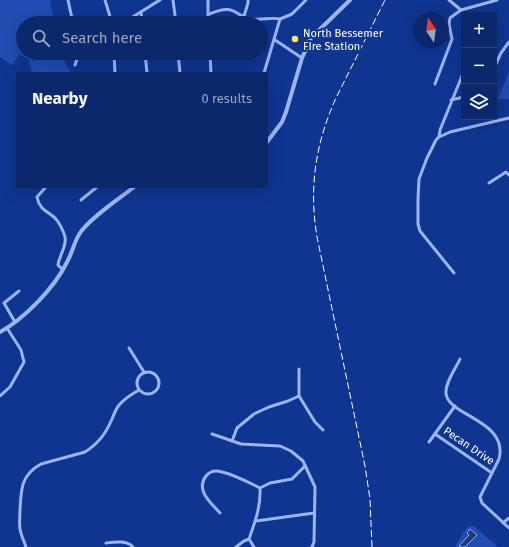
<!DOCTYPE html>
<html lang="en">
<head>
<meta charset="utf-8">
<style>
	body { margin:0; font-family:"Fira Sans",sans-serif; background:#153072; color:#f1f3f6 }
	.controls { position:absolute; right:12px; top:12px; display:grid; overflow:hidden; border-radius:0px; box-shadow:0 4px 16px #0002 }
	.controls button { width:36px; height:36px; display:grid; place-items:center; padding:0; border:0; border-bottom:1px solid #2c4480; background:#0c286d; color:#f1f3f6; font:20px sans-serif }
	.compass { position:absolute; left:413px; top:12px; width:36px; height:36px; border-radius:50%; background:#0c286d; box-shadow:0 4px 16px #0002; rotate:347deg }
	.list { margin:0; padding:0; list-style:none }
	h2 { display:flex; justify-content:space-between; align-items:center; height:52px; margin:0; padding:0 16px; font-size:17px }
	h2 small { font-size:13px; font-weight:400; color:#9aa6c2 }
	.icon { flex:none; width:22px; height:22px; fill:none; stroke:currentColor; stroke-width:2; stroke-linecap:round; stroke-linejoin:round }
	.map { position:relative; flex:none; width:509px; height:547px; overflow:hidden }
	.search { position:absolute; background:#0c286d; box-shadow:0 4px 16px #0002; left:16px; top:16px; width:252px; height:44px; display:flex; align-items:center; gap:10px; box-sizing:border-box; padding:0 14px; border-radius:22px; color:#9aa6c2; font-size:15px }
	.panel { position:absolute; background:#0c286d; box-shadow:0 4px 16px #0002; left:16px; top:72px; width:252px; height:116px; border-radius:0px }
	.map>svg:first-child { display:block }
	.green { fill:#214cb1 }
	.water { fill:#1c387e; stroke:#8daef7 }
	.lines { fill:none; stroke-linecap:round; stroke-linejoin:round }
	.minor { stroke:#9bb5f3; stroke-width:3 }
	.tertiary { stroke:#9bb5f3; stroke-width:4 }
	.rail { stroke:#fff; stroke-width:1; stroke-dasharray:7 3; stroke-linecap:butt }
	.poi-dot { fill:#ffe95d; stroke:#103591; stroke-width:1.5 }
	.labels { text-anchor:middle; dominant-baseline:central; stroke-width:4; stroke-linejoin:round; paint-order:stroke }
	.poi-label { font-size:11px; fill:#fff; stroke:#103591; text-anchor:start }
	.street-label { font-size:11px; fill:#fff; stroke:#103591 }
</style>
</head>
<body>
<div class="map">
<svg width="509" height="547" viewBox="0 0 509 547">
	<rect width="100%" height="100%" fill="#103591"/>
	<g class="green">
		<polygon points="0,0 51,0 50,3 55,23 23,23 23,53 63,53 66,66 71,73 32,73 29,60 20,54 12,65 0,57"/>
		<polygon points="509,71 509,99 498,99"/>
		<polygon points="469,526 474,526 498,547 456,547 456,545 464,531"/>
	</g>
	<polygon class="water" points="470,529 477,535 465,547 461,547 459,546 469,535 467,533"/>
	<g class="lines">
		<g class="minor">
			<polyline points="68,0 73,23"/>
			<polyline points="105,0 112,23"/>
			<polyline points="173,0 176,23"/>
			<polyline points="208,0 208,23"/>
			<polyline points="449,0 461,10 497,0"/>
			<polyline points="141,12 142,23"/>
			<path d="M209,14c29,-12 23,3 45,5 9,1 18,-2 26,0"/>
			<polyline points="244,16 248,3 248,0"/>
			<polyline points="123,23 160,0"/>
			<polyline points="275,40 302,58"/>
			<polyline points="114,53 115,73"/>
			<polyline points="145,53 147,73"/>
			<polyline points="178,53 180,73"/>
			<polyline points="210,53 211,73"/>
			<polyline points="75,65 79,53"/>
			<polyline points="494,68 501,53 509,42"/>
			<polyline points="264,73 280,19 292,14 306,0"/>
			<polyline points="435,84 452,39 449,24 450,18 461,10"/>
			<polyline points="451,100 464,97"/>
			<polyline points="439,137 440,130 464,71"/>
			<polyline points="489,183 506,172 509,175"/>
			<path d="M44,187l1,1 -8,9c2,12 10,14 18,21 4,4 9,14 10,19 2,9 -6,19 -7,28l5,5"/>
			<polyline points="81,200 97,187"/>
			<polyline points="454,273 420,231 418,224 418,199 419,179 427,158 436,140 439,137 450,132 509,118"/>
			<polyline points="15,322 4,303 19,291"/>
			<polyline points="129,348 144,372"/>
			<path d="M460,359c-4,9 -15,24 -14,34 1,23 63,27 53,66l-19,38 2,6 27,25"/>
			<circle cx="148" cy="383" r="11"/>
			<polyline points="0,396 10,387 24,362 21,350 7,328"/>
			<polyline points="299,396 315,422 323,430"/>
			<polyline points="299,396 299,369"/>
			<polyline points="212,434 241,444 280,446 291,451 303,461 315,487 314,542 312,547"/>
			<polyline points="435,434 492,473"/>
			<polyline points="232,441 237,428 254,414 269,407 288,401 299,396"/>
			<polyline points="429,442 455,406"/>
			<polyline points="260,488 270,483 292,479 305,466"/>
			<path d="M220,513c-9,-10 -25,-23 -14,-37 4,-5 10,-6 16,-4 13,3 26,10 38,16 1,18 -5,34 -11,51l-5,2 -8,6"/>
			<polyline points="256,521 314,513"/>
			<polyline points="503,523 509,518"/>
			<polyline points="249,539 254,547"/>
			<path d="M106,543c8,-1 21,-3 27,4"/>
			<path d="M26,547c-2,-6 -5,-12 -6,-18 -1,-6 0,-13 0,-19 1,-21 1,-35 21,-46l44,-12c14,-9 21,-19 27,-33 2,-5 4,-10 7,-14 6,-7 13,-11 20,-15"/>
		</g>
		<g class="tertiary">
			<polyline points="267,142 282,122 286,112 302,58 311,38 350,0"/>
			<path d="M0,332c24,-13 54,-44 66,-68 6,-10 8,-22 14,-31 10,-15 39,-34 54,-46"/>
		</g>
		<path class="rail" d="M372,547l-2,-48 -5,-33 -48,-229c-8,-49 -2,-91 18,-137l50,-100"/>
	</g>
	<circle class="poi-dot" cx="295" cy="39" r="4"/>
	<g class="labels">
		<g class="poi-label">
			<text x="303" y="33">North Bessemer<tspan x="303" dy="13">FIre Station</tspan></text>
		</g>
		<g class="street-label">
			<text transform="translate(469 446) rotate(34)">Pecan Drive</text>
		</g>
	</g>
</svg>
<div class="controls">
<button>+</button>
<button>−</button>
<button><svg class="icon" aria-label="layers" viewBox="0 0 24 24"><path d="M12 4l9 5-9 5-9-5zM3 14l9 5 9-5"/></svg></button>
</div>
<svg class="compass" viewBox="-18 -18 36 36"><path d="M0-13l5 13h-10z" fill="#e53935"/><path d="M0 13l5-13h-10z" fill="#9aa6c2"/></svg>
<div class="search"><svg class="icon" aria-label="search" viewBox="0 0 24 24"><circle cx="10" cy="10" r="6"/><path d="M15 15l6 6"/></svg>Search here</div>
<section class="panel">
<h2>Nearby<small>0 results</small></h2>
<ul class="list">
</ul>
</section>
</div>
</body>
</html>
